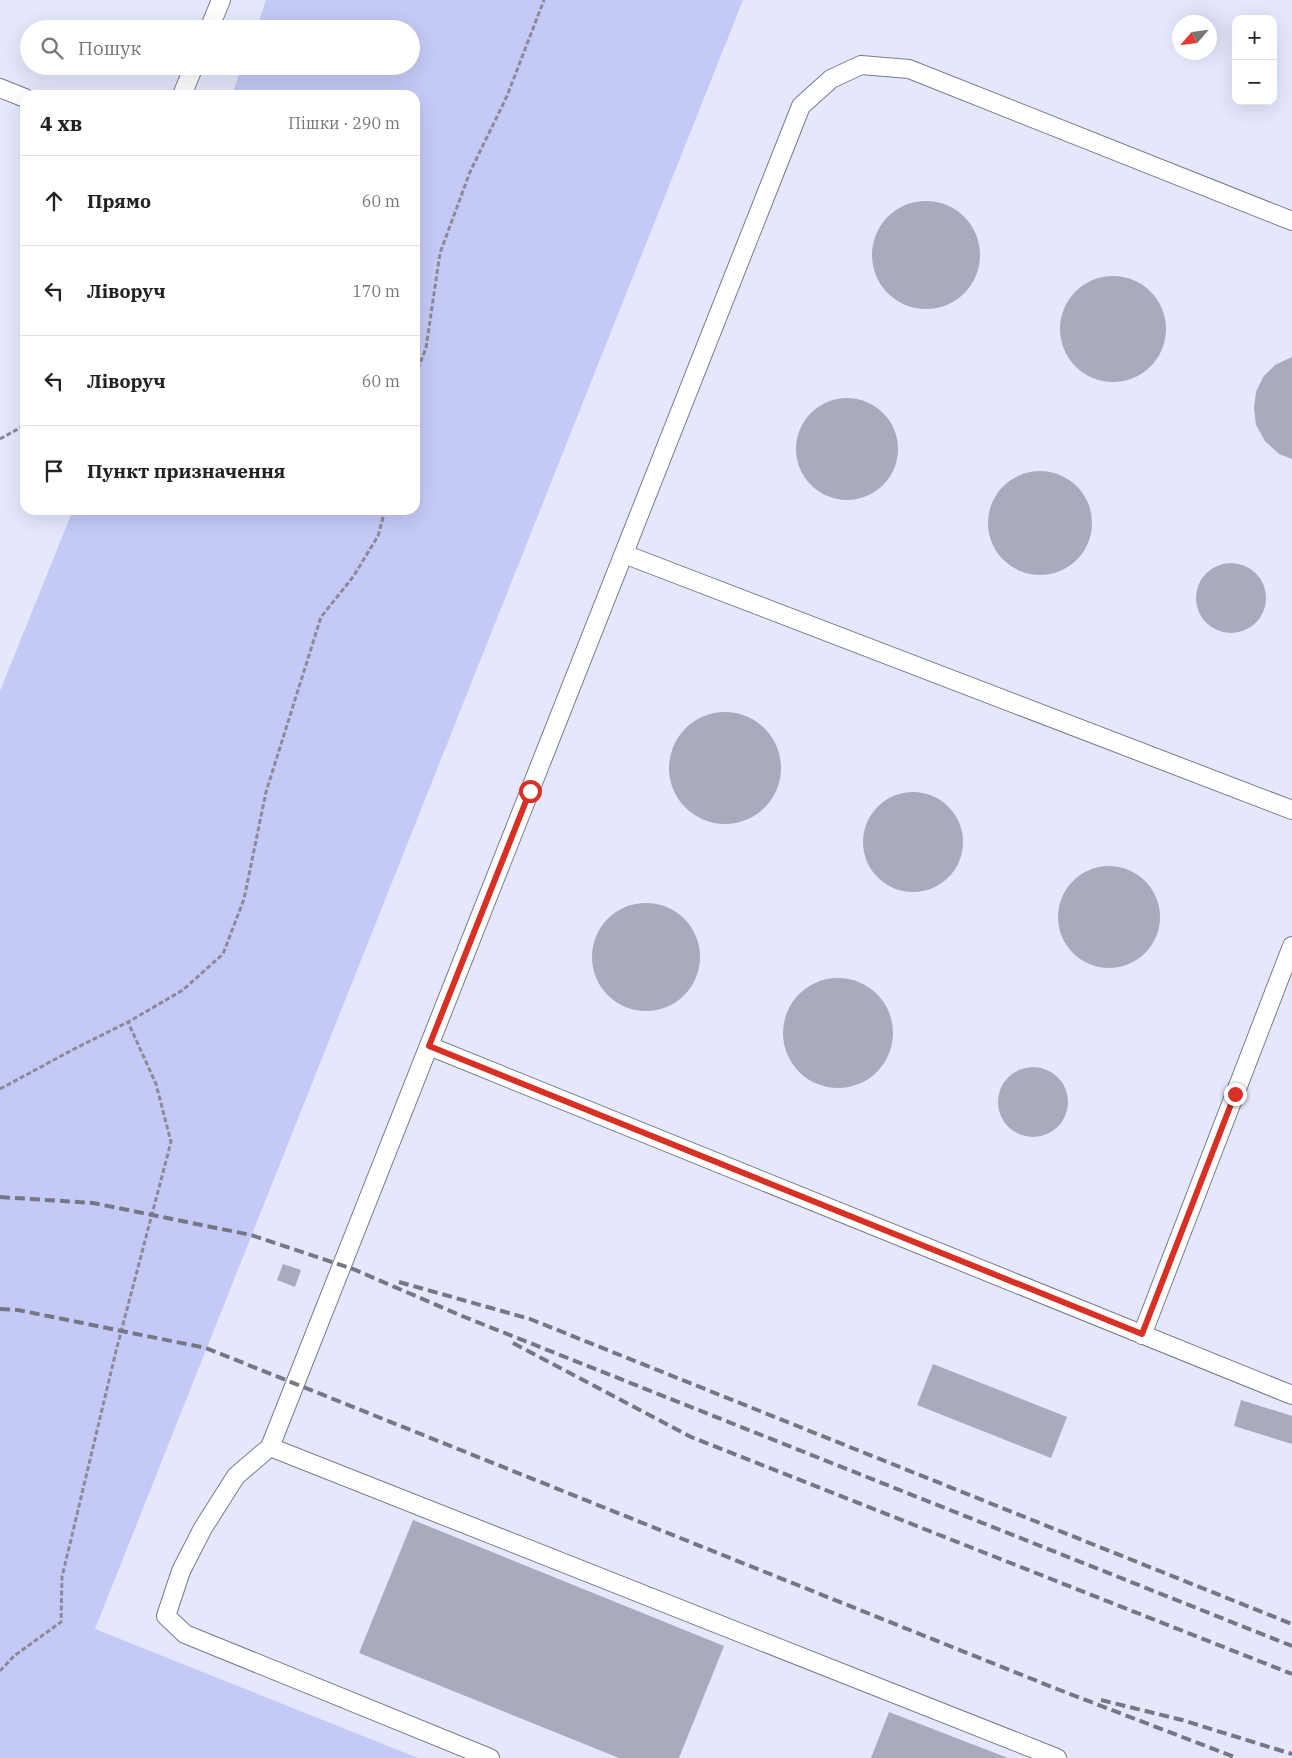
<!DOCTYPE html>
<html lang="uk">
<head>
<meta charset="utf-8">
<style>
	body { margin:0; font-family:"IBM Plex Serif",serif; background:#f6f6f6; color:#222 }
	.controls { position:absolute; right:15px; top:15px; display:grid; overflow:hidden; border-radius:10px; box-shadow:0 5px 20px #0002 }
	.controls button { width:45px; height:45px; display:grid; place-items:center; padding:0; border:0; border-bottom:1px solid #e0e0e0; background:#fff; color:#222; font:25px sans-serif }
	.compass { position:absolute; left:1172px; top:15px; width:45px; height:45px; border-radius:50%; background:#fff; box-shadow:0 5px 20px #0002; rotate:242deg }
	.stop { position:absolute; width:15px; height:15px; margin:-11px; border:4px solid #d93025; border-radius:50%; background:#fff }
	.stop.end { background:#d93025; border-color:#fff; box-shadow:0 1px 5px #0008 }
	.list { margin:0; padding:0; list-style:none }
	h2 { display:flex; justify-content:space-between; align-items:center; height:65px; margin:0; padding:0 20px; font-size:21px }
	h2 small { font-size:16px; font-weight:400; color:#767676 }
	.list li { display:grid; grid-template-columns:32px 1fr auto; gap:15px; align-items:center; box-sizing:border-box; height:90px; padding:0 20px; border-top:1px solid #e0e0e0 }
	.list b { display:block; font-size:19px; white-space:nowrap }
	.list em { font-size:16px; font-style:normal; color:#767676 }
	.icon { flex:none; width:28px; height:28px; fill:none; stroke:currentColor; stroke-width:2; stroke-linecap:round; stroke-linejoin:round }
	.map { position:relative; flex:none; width:1292px; height:1758px; overflow:hidden }
	.search { position:absolute; background:#fff; box-shadow:0 5px 20px #0002; left:20px; top:20px; width:400px; height:55px; display:flex; align-items:center; gap:12px; box-sizing:border-box; padding:0 18px; border-radius:28px; color:#767676; font-size:19px }
	.panel { position:absolute; background:#fff; box-shadow:0 5px 20px #0002; left:20px; top:90px; width:400px; height:425px; border-radius:15px }
	.map>svg:first-child { display:block }
	.green { fill:#c4caf5 }
	.building { fill:#a8abbe }
	.lines { fill:none; stroke-linecap:round; stroke-linejoin:round }
	.lane-casing { stroke:#797b8d; stroke-width:20 }
	.path { stroke:#898b9a; stroke-width:3; stroke-dasharray:5 2.5; stroke-linecap:butt }
	.lane { stroke:#fff; stroke-width:18 }
	.rail { stroke:#757784; stroke-width:4; stroke-dasharray:10 5; stroke-linecap:butt }
	.route { stroke:#d93025; stroke-width:6 }
</style>
</head>
<body>
<div class="map">
<svg width="1292" height="1758" viewBox="0 0 1292 1758">
	<rect width="100%" height="100%" fill="#e5e8fc"/>
	<polygon class="green" points="266,0 743,0 95,1629 418,1758 0,1758 0,691 73,510 415,510 415,95 232,95 242,66 411,66 411,29 256,29"/>
	<g class="building">
		<circle cx="926" cy="255" r="54"/>
		<circle cx="1113" cy="329" r="53"/>
		<polygon points="1292,357 1292,459 1279,454 1265,441 1256,425 1254,408 1256,392 1263,377 1275,365"/>
		<circle cx="847" cy="449" r="51"/>
		<circle cx="1040" cy="523" r="52"/>
		<circle cx="1231" cy="598" r="35"/>
		<circle cx="725" cy="768" r="56"/>
		<circle cx="913" cy="842" r="50"/>
		<circle cx="1109" cy="917" r="51"/>
		<circle cx="646" cy="957" r="54"/>
		<circle cx="838" cy="1033" r="55"/>
		<circle cx="1033" cy="1102" r="35"/>
		<polygon points="283,1264 301,1270 295,1287 277,1280"/>
		<polygon points="933,1364 1067,1417 1051,1458 917,1405"/>
		<polygon points="1241,1400 1292,1416 1292,1444 1234,1426"/>
		<polygon points="413,1520 724,1646 679,1758 619,1758 359,1653"/>
		<polygon points="889,1712 1008,1758 871,1758"/>
	</g>
	<g class="lines">
		<defs>
			<g id="lane">
				<polyline points="209,29 221,0"/>
				<polyline points="0,88 25,98"/>
				<polyline points="182,95 194,66"/>
				<polyline points="624,554 1292,810"/>
				<polyline points="429,1046 1292,1395"/>
				<polyline points="1142,1335 1292,946"/>
				<polyline points="270,1447 1057,1758"/>
				<polyline points="490,1758 185,1634 166,1616 181,1571 203,1528 236,1476 270,1447 801,106 831,79 861,65 909,69 1292,221"/>
			</g>
		</defs>
		<use href="#lane" class="lane-casing"/>
		<g class="path">
			<polyline points="415,376 426,348 440,253 470,172 507,96 544,0"/>
			<polyline points="0,439 25,425"/>
			<polyline points="0,1089 74,1049 128,1022 183,990 223,954 244,899 266,792 321,617 353,577 378,536 385,510"/>
			<polyline points="0,1671 14,1656 61,1622 62,1577 116,1351 171,1142 156,1084 128,1022"/>
		</g>
		<use href="#lane" class="lane"/>
		<g class="rail">
			<polyline points="0,1197 93,1203 251,1235 353,1269 462,1316 1292,1646"/>
			<polyline points="399,1282 530,1319 1292,1624"/>
			<polyline points="0,1309 18,1310 206,1348 1057,1689 1237,1758"/>
			<polyline points="513,1343 691,1437 1292,1674"/>
			<polyline points="1101,1700 1182,1720 1292,1754"/>
		</g>
	</g>
	<g class="lines">
		<polyline class="route" points="530,791 429,1046 1142,1334 1235,1094"/>
	</g>
</svg>
<div class="controls">
<button>+</button>
<button>−</button>
</div>
<svg class="compass" viewBox="-18 -18 36 36"><path d="M0-13l5 13h-10z" fill="#e53935"/><path d="M0 13l5-13h-10z" fill="#767676"/></svg>
<div class="stop" style="left:530px;top:791px"></div>
<div class="stop end" style="left:1235px;top:1094px"></div>
<div class="search"><svg class="icon" aria-label="search" viewBox="0 0 24 24"><circle cx="10" cy="10" r="6"/><path d="M15 15l6 6"/></svg>Пошук</div>
<section class="panel">
<h2>4 хв<small>Пішки · 290 m</small></h2>
<ul class="list">
<li><svg class="icon" aria-label="ahead" viewBox="0 0 24 24"><path d="M12 20V5M6 11l6-6 6 6"/></svg><div><b>Прямо</b></div><em>60 m</em></li>
<li><svg class="icon" aria-label="left" viewBox="0 0 24 24"><path d="M17 20v-9H6M10 6l-5 5 5 5"/></svg><div><b>Ліворуч</b></div><em>170 m</em></li>
<li><svg class="icon" aria-label="left" viewBox="0 0 24 24"><path d="M17 20v-9H6M10 6l-5 5 5 5"/></svg><div><b>Ліворуч</b></div><em>60 m</em></li>
<li><svg class="icon" aria-label="arrive" viewBox="0 0 24 24"><path d="M6 21V4h12l-3 4 3 4H6"/></svg><div><b>Пункт призначення</b></div></li>
</ul>
</section>
</div>
</body>
</html>
